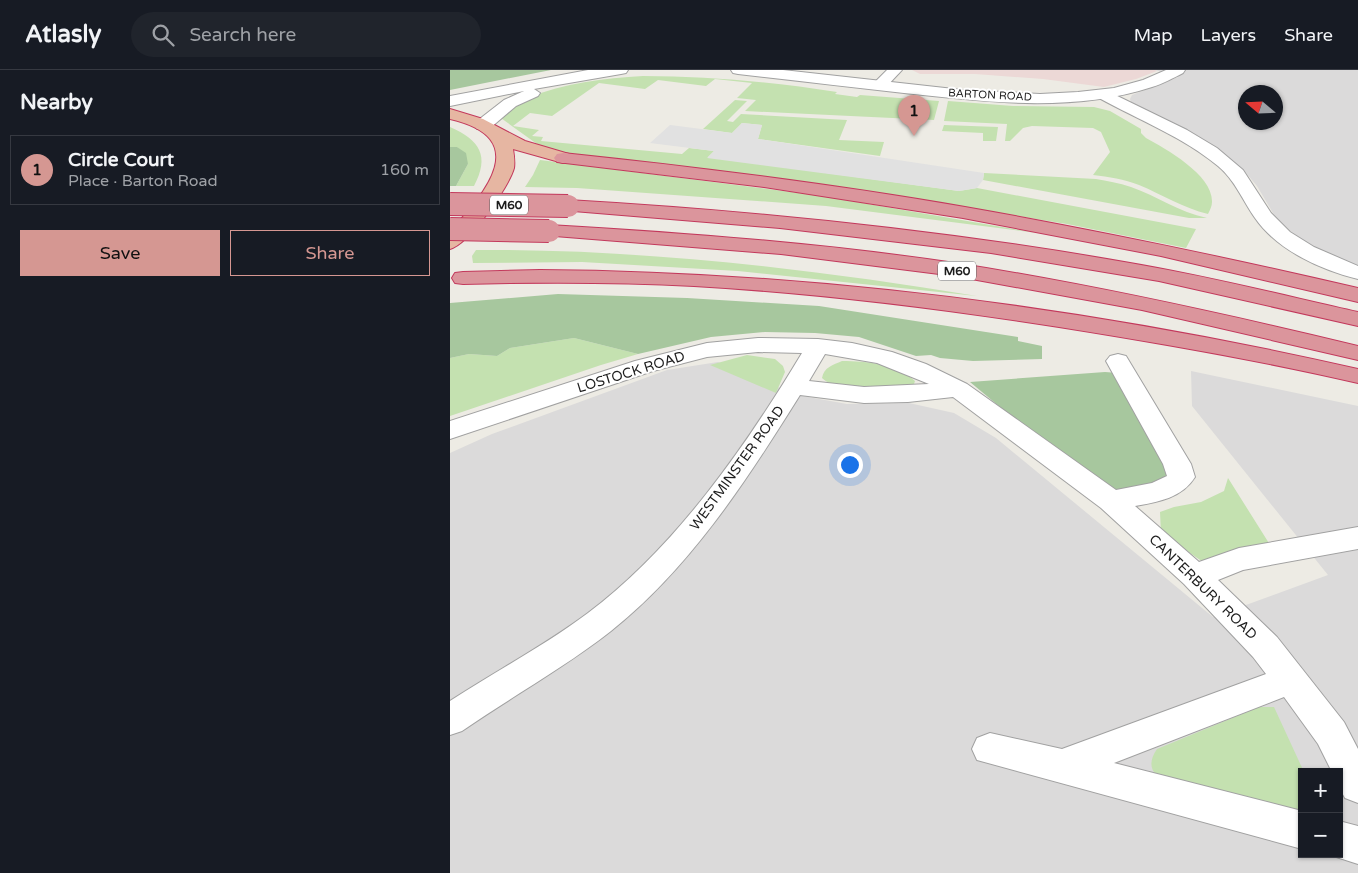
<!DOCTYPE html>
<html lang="en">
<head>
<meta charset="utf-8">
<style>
	body { margin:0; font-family:"Varela Round",sans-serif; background:#20242c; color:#f1f3f6 }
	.controls { position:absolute; right:15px; bottom:15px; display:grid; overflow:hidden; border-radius:0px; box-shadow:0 1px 4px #0004 }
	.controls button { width:45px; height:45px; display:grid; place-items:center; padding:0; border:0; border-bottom:1px solid #363941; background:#171b24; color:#f1f3f6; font:25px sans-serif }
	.compass { position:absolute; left:788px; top:15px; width:45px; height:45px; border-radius:50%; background:#171b24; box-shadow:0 1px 4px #0004; rotate:289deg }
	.you { position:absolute; left:399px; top:394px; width:18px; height:18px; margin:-12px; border:4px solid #fff; border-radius:50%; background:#1a73e8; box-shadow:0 0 0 8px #1a73e833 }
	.badge { display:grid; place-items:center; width:32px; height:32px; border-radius:50%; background:#d59792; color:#111; font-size:16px; font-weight:700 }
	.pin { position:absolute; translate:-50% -41px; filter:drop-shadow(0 1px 2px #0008) }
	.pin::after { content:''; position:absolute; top:26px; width:18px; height:15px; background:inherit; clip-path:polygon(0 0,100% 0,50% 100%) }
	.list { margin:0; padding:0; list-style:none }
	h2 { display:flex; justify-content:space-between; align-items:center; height:65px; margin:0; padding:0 20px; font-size:21px }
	h2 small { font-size:16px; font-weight:400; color:#9ea1a6 }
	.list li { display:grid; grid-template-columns:32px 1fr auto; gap:15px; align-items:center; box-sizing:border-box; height:70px; margin:0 10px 10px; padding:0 10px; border:1px solid #363941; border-radius:0px }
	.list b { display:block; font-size:19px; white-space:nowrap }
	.list p { margin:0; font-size:16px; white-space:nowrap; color:#9ea1a6 }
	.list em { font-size:16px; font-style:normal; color:#9ea1a6 }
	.actions { display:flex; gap:10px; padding:15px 20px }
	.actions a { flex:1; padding:11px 0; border:1px solid #d59792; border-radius:0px; text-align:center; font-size:18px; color:#d59792 }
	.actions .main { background:#d59792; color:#111 }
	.icon { flex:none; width:28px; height:28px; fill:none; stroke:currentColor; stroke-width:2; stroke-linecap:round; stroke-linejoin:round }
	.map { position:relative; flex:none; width:908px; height:803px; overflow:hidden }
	header { display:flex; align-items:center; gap:30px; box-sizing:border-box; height:70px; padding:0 25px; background:#171b24; border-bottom:1px solid #363941 }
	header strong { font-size:24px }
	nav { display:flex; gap:28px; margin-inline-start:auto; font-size:18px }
	.search { width:350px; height:45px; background:#20242c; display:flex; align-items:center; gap:12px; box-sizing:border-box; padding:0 18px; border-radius:28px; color:#9ea1a6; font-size:19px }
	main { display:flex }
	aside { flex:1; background:#171b24 }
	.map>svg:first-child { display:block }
	.residential { fill:#dbdada; fill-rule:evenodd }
	.commercial { fill:#ecd8d6 }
	.grass { fill:#c4e1b0 }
	.forest { fill:#a7c79e }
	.parking { fill:#e1e1e1 }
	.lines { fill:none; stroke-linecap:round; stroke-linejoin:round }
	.minor-casing { stroke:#a1a1a1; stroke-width:2 }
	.tertiary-casing { stroke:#a1a1a1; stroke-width:2 }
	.trunk-casing { stroke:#c3395c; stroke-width:2 }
	.motorway-casing { stroke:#c3395c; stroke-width:2 }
	.minor { fill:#fff; fill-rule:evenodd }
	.tertiary { fill:#fff; fill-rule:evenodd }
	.trunk { fill:#e6b6a2; fill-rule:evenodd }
	.motorway { fill:#db959c; fill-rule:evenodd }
	.motorway-bridge-casing { stroke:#c3395c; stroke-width:24; stroke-linecap:butt }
	.motorway-bridge { stroke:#db959c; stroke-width:22 }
	.labels { text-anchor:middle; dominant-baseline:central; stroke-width:4; stroke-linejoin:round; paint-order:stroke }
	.far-street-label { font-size:11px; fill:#1d1d1d; stroke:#fff }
	.shield { fill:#fff; stroke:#616161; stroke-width:1 }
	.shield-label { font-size:12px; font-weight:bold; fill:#1d1d1d }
	.street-label { font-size:14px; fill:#1d1d1d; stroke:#fff }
</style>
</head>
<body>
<header>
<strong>Atlasly</strong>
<div class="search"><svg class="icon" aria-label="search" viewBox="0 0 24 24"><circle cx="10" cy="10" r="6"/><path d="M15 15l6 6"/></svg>Search here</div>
<nav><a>Map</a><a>Layers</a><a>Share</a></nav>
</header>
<main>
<aside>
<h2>Nearby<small></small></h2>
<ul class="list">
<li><span class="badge">1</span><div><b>Circle Court</b><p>Place · Barton Road</p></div><em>160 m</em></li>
</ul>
<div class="actions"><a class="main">Save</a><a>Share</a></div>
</aside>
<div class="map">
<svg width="908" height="803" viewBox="0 0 908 803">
	<rect width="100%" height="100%" fill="#edebe4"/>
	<g class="residential">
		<path d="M705,0h203v197l-41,-18 -23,-15 -18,-16 -19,-32 -11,-13 -24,-21 -91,-49 -1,-4 2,-4 46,-18zM796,22h30v30h-30z"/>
		<path d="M268,292l79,33 50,9 62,-1 45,10 42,25 217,179 115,-42 -136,-169 -1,-35 167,35v467h-908v-420l42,-19 175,-64zM852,702h37v82h-37z"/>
	</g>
	<polygon class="commercial" points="462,0 705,0 707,1 686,9 654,17 593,9 525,4 470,4"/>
	<g class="grass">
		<path d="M193,6c66,0 129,6 194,16l-2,2 22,3 3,-2 79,6 -5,19 -189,-9 11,-11 -19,-2 15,-15 -37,-4 -9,7 -48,-6 -13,9 -46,-6 -47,33 -22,-3 -17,13 26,4 -7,6 11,1 -2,4 141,13 7,-6 25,3 -6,6 251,34 18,-3 219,41 -10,19 -119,-24 -136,-22 -366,-48 -29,-6 1,-4 -39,-28c9,-6 19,-14 30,-18 36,-15 76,-20 115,-22z"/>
		<polygon points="285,30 297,31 277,51 283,52 291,44 397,50 389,70 434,72 430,86 308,69 312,55 292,53 282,63 253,59"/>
		<path d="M498,31l65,5 81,1 16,4 31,18v4l5,5c20,11 67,37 66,64 0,4 -2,8 -4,12 -25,-6 -45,-19 -69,-29 -15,-6 -30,-8 -46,-10l17,-23 -9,-20 -8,-4 -61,-2 -9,2 -13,13h-5l2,-17 -63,-3z"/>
		<polygon points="494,55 548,57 546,71 533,71 533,63 492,61"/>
		<path d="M0,57c30,13 40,29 24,59h-18l12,-22 -11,-17h-7z"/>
		<polygon points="90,90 372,126 587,163 376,136 127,118 75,117 83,105"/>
		<path d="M534,103l112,6c11,2 23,4 35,8 26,9 48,25 76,31h-18l-206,-38z"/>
		<path d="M26,180c169,-1 335,19 501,46l-239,-25 -156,-9 -109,1 -1,-7z"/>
		<polygon points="124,268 188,284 151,295 0,346 0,288 19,284 47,286 60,278"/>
		<polygon points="297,285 325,289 333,296 335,302 326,323 260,295"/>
		<path d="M392,291c25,0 54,3 73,20l-2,6c-22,1 -75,7 -91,-9 2,-11 11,-13 20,-17z"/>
		<polygon points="778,408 822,478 753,492 711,463 710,442 724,437 751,432 774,421"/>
		<path d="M809,637h15l30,65h-2v39l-134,-28c-16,-8 -22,-18 -11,-34z"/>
	</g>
	<g class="forest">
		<polygon points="0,0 101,0 0,20"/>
		<polygon points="0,77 7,77 16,83 18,94 6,116 0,116"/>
		<polygon points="108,224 237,228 369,236 568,267 568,271 592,276 592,289 523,291 490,288 481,285 466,286 409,267 365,263 315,262 261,267 188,284 124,268 60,278 47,286 19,284 0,288 0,233"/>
		<polygon points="655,302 668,303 731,407 662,430 520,312"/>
	</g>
	<polygon class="parking" points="292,53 312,55 308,69 534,103 533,110 527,118 509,121 257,88 264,81 200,73 220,55 282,63"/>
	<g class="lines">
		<defs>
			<g id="minor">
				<polygon points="437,0 452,0 435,18 425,18 422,15"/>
				<path d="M655,20l82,40 30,18 26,22 28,43 19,19 24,15 44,19v13c-37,-9 -81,-29 -103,-61 -12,-17 -20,-38 -37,-52 -35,-29 -79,-46 -119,-68l-2,-3 2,-3z"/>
				<path d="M308,268l60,1 34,4 40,9 34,12 41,20 149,106 36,-7 15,-7 -4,-12 -57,-103 4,-5 8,-2 8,2 65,108 4,13c-13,21 -37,25 -60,29l64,56 40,-14 119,-21v22l-115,21 -25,10 59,57 67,85 14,27v54l-13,-5 -6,-11v-15h-7l-14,-28 -34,-47 -170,66 188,48v38l-325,-89 -5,-11 5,-11 13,-5 72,16 204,-75 -13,-17 -69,-73 -83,-76 -148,-111 -45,5 -44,1 -64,-8c-53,85 -110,173 -189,236 -47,37 -100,66 -149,100l-12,4v-34c46,-30 94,-55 138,-88 88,-66 158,-167 214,-260l-44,-1 -51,5 -54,14 -203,68v-18l185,-60 72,-18zM375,284l52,9 52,21 -65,3 -55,-6z"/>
				<polygon points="889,751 908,756 908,794 877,784 889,784"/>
			</g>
			<g id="tertiary">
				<polygon points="138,0 178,0 176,3 171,4 84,19 90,23 88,26 66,36 39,59 27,59 25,55 27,51 54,30 74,21 0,36 0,26"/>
				<path d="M281,0h52l180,20 77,4 38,-2 36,-4 29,-8 23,-10h19l-2,3c-10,5 -20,11 -31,14 -80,26 -166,15 -248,6 -55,-6 -111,-13 -166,-19l-5,-1z"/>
			</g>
			<path id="trunk" d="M0,39l33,10 42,22 44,13 3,4 -3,4 -6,1 -50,-14c1,6 2,12 1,19 -5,19 -45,76 -64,81v-18c36,-38 83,-93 0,-112z"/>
			<g id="motorway">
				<path d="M113,83c134,14 269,31 402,54 132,23 263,51 393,81v14l-197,-46 -198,-38 -199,-31 -207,-25 -3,-4 3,-4z"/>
				<path d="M118,130c188,11 376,30 562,63 77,13 152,32 228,49v14l-199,-45 -168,-28 -211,-25 -219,-18 -3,-4 3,-4z"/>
				<path d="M99,155c136,8 271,18 406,38 135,21 270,51 403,83v14l-216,-50 -187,-34 -174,-22 -239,-19 -3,-4 3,-4z"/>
				<path d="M90,200c275,2 550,38 818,99v14c-99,-23 -198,-40 -299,-56 -121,-19 -242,-34 -365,-41 -77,-4 -154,-4 -231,-2l-8,-1 -3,-5 3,-5 8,-1z"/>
			</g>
		</defs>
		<use href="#minor" class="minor-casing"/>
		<use href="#tertiary" class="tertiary-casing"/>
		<use href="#trunk" class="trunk-casing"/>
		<use href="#motorway" class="motorway-casing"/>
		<use href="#minor" class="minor"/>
		<use href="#tertiary" class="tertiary"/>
		<use href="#trunk" class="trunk"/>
		<use href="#motorway" class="motorway"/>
		<defs>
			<g id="motorway-bridge">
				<polyline points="0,134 118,136"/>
				<polyline points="0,159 99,161"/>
			</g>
		</defs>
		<use href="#motorway-bridge" class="motorway-bridge-casing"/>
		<use href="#motorway-bridge" class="motorway-bridge"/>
	</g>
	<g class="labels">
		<g class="far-street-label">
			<text transform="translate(540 25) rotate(3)">BARTON ROAD</text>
		</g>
		<g class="shield">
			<rect x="40" y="125.5" width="38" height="19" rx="4"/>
			<rect x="488" y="191.5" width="38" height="19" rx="4"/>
		</g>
		<g class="shield-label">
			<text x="59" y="135">M60</text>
			<text x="507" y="201">M60</text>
		</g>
		<g class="street-label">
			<text transform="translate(181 302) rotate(-17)">LOSTOCK ROAD</text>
			<text transform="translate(287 398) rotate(-54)">WESTMINSTER ROAD</text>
			<text transform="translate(753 517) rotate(44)">CANTERBURY ROAD</text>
		</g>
	</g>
</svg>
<div class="controls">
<button>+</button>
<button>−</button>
</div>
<svg class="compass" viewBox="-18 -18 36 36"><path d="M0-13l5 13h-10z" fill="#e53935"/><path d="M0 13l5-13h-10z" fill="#9ea1a6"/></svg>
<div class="you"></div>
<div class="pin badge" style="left:464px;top:66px">1</div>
</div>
</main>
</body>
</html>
